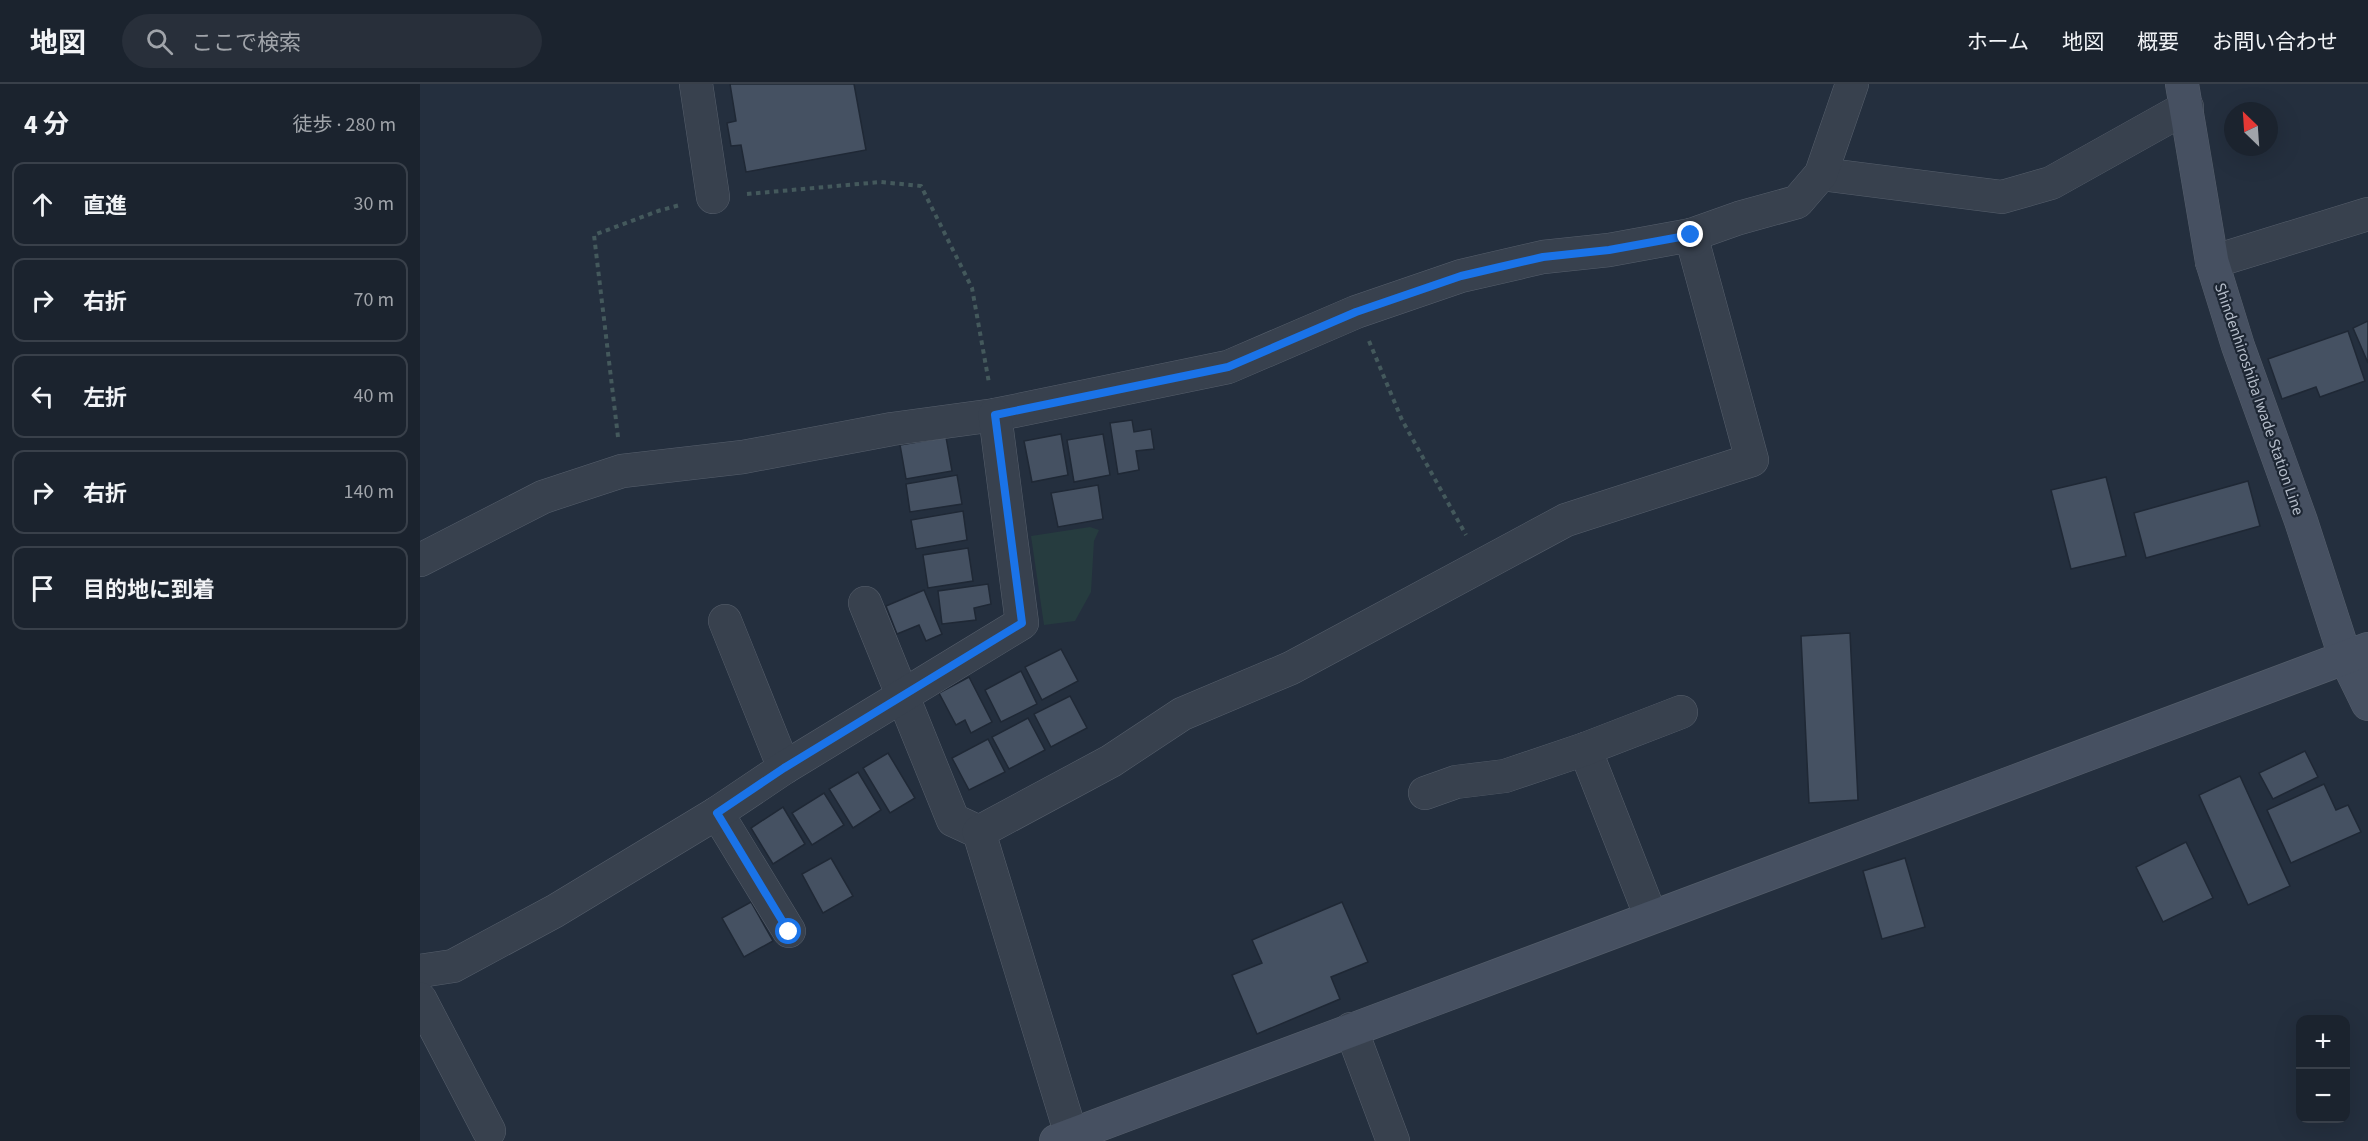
<!DOCTYPE html>
<html lang="ja">
<head>
<meta charset="utf-8">
<style>
	body { margin:0; font-family:"Source Sans 3","Noto Sans JP",sans-serif; background:#282f3a; color:#f1f3f6 }
	.controls { position:absolute; right:18px; bottom:18px; display:grid; overflow:hidden; border-radius:12px; box-shadow:0 6px 24px #0002 }
	.controls button { width:54px; height:54px; display:grid; place-items:center; padding:0; border:0; border-bottom:2px solid #39404a; background:#1b232e; color:#f1f3f6; font:30px sans-serif }
	.compass { position:absolute; left:1804px; top:18px; width:54px; height:54px; border-radius:50%; background:#1b232e; box-shadow:0 6px 24px #0002; rotate:335deg }
	.stop { position:absolute; width:18px; height:18px; margin:-14px; border:4px solid #1a73e8; border-radius:50%; background:#fff }
	.stop.end { background:#1a73e8; border-color:#fff; box-shadow:0 2px 6px #0008 }
	.list { margin:0; padding:0; list-style:none }
	h2 { display:flex; justify-content:space-between; align-items:center; height:78px; margin:0; padding:0 24px; font-size:26px }
	h2 small { font-size:20px; font-weight:400; color:#a0a4aa }
	.list li { display:grid; grid-template-columns:39px 1fr auto; gap:18px; align-items:center; box-sizing:border-box; height:84px; margin:0 12px 12px; padding:0 12px; border:2px solid #39404a; border-radius:12px }
	.list b { display:block; font-size:22px; white-space:nowrap }
	.list em { font-size:20px; font-style:normal; color:#a0a4aa }
	.icon { flex:none; width:33px; height:33px; fill:none; stroke:currentColor; stroke-width:2; stroke-linecap:round; stroke-linejoin:round }
	.map { position:relative; flex:none; width:1948px; height:1057px; overflow:hidden }
	header { display:flex; align-items:center; gap:36px; box-sizing:border-box; height:84px; padding:0 30px; background:#1b232e; border-bottom:2px solid #39404a }
	header strong { font-size:28px }
	nav { display:flex; gap:33px; margin-inline-start:auto; font-size:21px }
	.search { width:420px; height:54px; background:#282f3a; display:flex; align-items:center; gap:15px; box-sizing:border-box; padding:0 21px; border-radius:33px; color:#a0a4aa; font-size:22px }
	main { display:flex }
	aside { flex:1; background:#1b232e }
	.map>svg:first-child { display:block }
	.green { fill:#263c3f }
	.building { fill:#455162; stroke:#1f2835; stroke-width:1.5 }
	.lines { fill:none; stroke-linecap:round; stroke-linejoin:round }
	.street-casing { stroke:#565f6c; stroke-width:34 }
	.secondary-casing { stroke:#565f6c; stroke-width:34 }
	.path { stroke:#44595c; stroke-width:4; stroke-dasharray:4.5 4.5; stroke-linecap:butt }
	.street { stroke:#38414e; stroke-width:33 }
	.secondary { stroke:#465061; stroke-width:33 }
	.route { stroke:#1a73e8; stroke-width:8 }
	.labels { text-anchor:middle; dominant-baseline:central; stroke-width:4.5; stroke-linejoin:round; paint-order:stroke }
	.street-label { font-size:16px; fill:#b4bcc9; stroke:#1d2633 }
</style>
</head>
<body>
<header>
<strong>地図</strong>
<div class="search"><svg class="icon" aria-label="search" viewBox="0 0 24 24"><circle cx="10" cy="10" r="6"/><path d="M15 15l6 6"/></svg>ここで検索</div>
<nav><a>ホーム</a><a>地図</a><a>概要</a><a>お問い合わせ</a></nav>
</header>
<main>
<aside>
<h2>4 分<small>徒歩 · 280 m</small></h2>
<ul class="list">
<li><svg class="icon" aria-label="ahead" viewBox="0 0 24 24"><path d="M12 20V5M6 11l6-6 6 6"/></svg><div><b>直進</b></div><em>30 m</em></li>
<li><svg class="icon" aria-label="right" viewBox="0 0 24 24"><path d="M7 20v-9h11M14 6l5 5-5 5"/></svg><div><b>右折</b></div><em>70 m</em></li>
<li><svg class="icon" aria-label="left" viewBox="0 0 24 24"><path d="M17 20v-9H6M10 6l-5 5 5 5"/></svg><div><b>左折</b></div><em>40 m</em></li>
<li><svg class="icon" aria-label="right" viewBox="0 0 24 24"><path d="M7 20v-9h11M14 6l5 5-5 5"/></svg><div><b>右折</b></div><em>140 m</em></li>
<li><svg class="icon" aria-label="arrive" viewBox="0 0 24 24"><path d="M6 21V4h12l-3 4 3 4H6"/></svg><div><b>目的地に到着</b></div></li>
</ul>
</aside>
<div class="map">
<svg width="1948" height="1057" viewBox="0 0 1948 1057">
	<rect width="100%" height="100%" fill="#242f3e"/>
	<polygon class="green" points="670,443 679,446 674,457 671,508 655,537 624,541 611,452"/>
	<g class="building">
		<polygon points="310,0 434,0 446,66 326,88 321,61 311,62 307,39 316,37"/>
		<polygon points="1948,237 1948,279 1933,244"/>
		<polygon points="1928,247 1945,297 1900,313 1896,303 1862,315 1848,275"/>
		<polygon points="712,336 714,348 731,345 734,365 716,367 719,386 698,390 690,339"/>
		<polygon points="641,350 648,391 612,398 604,357"/>
		<polygon points="683,350 690,391 654,398 647,356"/>
		<polygon points="526,353 532,387 486,395 480,361"/>
		<polygon points="537,391 542,420 490,428 486,400"/>
		<polygon points="1686,393 1706,472 1651,485 1631,406"/>
		<polygon points="1828,397 1840,442 1726,474 1714,429"/>
		<polygon points="678,401 683,435 638,443 631,409"/>
		<polygon points="543,427 547,456 496,465 491,436"/>
		<polygon points="548,464 553,497 508,504 503,471"/>
		<polygon points="568,500 571,520 554,524 556,536 522,540 518,507"/>
		<polygon points="504,506 522,550 506,557 499,541 477,550 466,522"/>
		<polygon points="1430,549 1438,716 1389,719 1381,552"/>
		<polygon points="641,565 658,597 622,616 605,583"/>
		<polygon points="601,587 617,620 581,638 565,606"/>
		<polygon points="549,593 572,638 551,649 545,636 536,641 519,609"/>
		<polygon points="650,612 667,644 631,663 614,630"/>
		<polygon points="608,634 625,666 589,685 572,653"/>
		<polygon points="568,655 585,688 549,706 532,674"/>
		<polygon points="1885,667 1898,693 1853,715 1839,689"/>
		<polygon points="468,669 495,714 470,729 443,684"/>
		<polygon points="438,688 461,726 433,744 409,705"/>
		<polygon points="1820,692 1870,802 1828,821 1779,711"/>
		<polygon points="1904,700 1916,726 1928,721 1941,748 1871,779 1847,726"/>
		<polygon points="404,709 424,741 392,761 372,729"/>
		<polygon points="363,723 385,760 353,780 331,744"/>
		<polygon points="1766,758 1793,814 1743,838 1716,783"/>
		<polygon points="411,774 433,812 403,829 382,790"/>
		<polygon points="1485,774 1505,843 1462,855 1443,787"/>
		<polygon points="331,818 353,857 324,873 302,834"/>
		<polygon points="922,818 948,878 911,893 920,915 837,950 812,891 842,879 832,856"/>
	</g>
	<g class="lines">
		<defs>
			<g id="street">
				<polyline points="276,0 293,113"/>
				<polyline points="1401,90 1582,113 1631,99 1767,23"/>
				<polyline points="1792,178 1948,130"/>
				<polyline points="0,476 123,413 202,387 323,373 472,345 575,331 808,283 936,228 1041,192 1123,173 1189,166 1271,151 1319,134 1377,118 1401,90 1432,0"/>
				<polyline points="445,519 533,736 559,748"/>
				<polyline points="305,537 364,684"/>
				<polyline points="1165,665 1231,833"/>
				<polyline points="1005,709 1036,698 1085,692 1165,665 1261,628"/>
				<polyline points="297,729 369,847"/>
				<polyline points="0,887 33,882 135,827 297,729 364,684 602,539 575,331"/>
				<polyline points="0,915 69,1047"/>
				<polyline points="931,945 973,1057"/>
				<polyline points="653,1057 559,748 691,677 762,630 871,584 1146,436 1332,376 1271,151"/>
			</g>
			<g id="secondary">
				<polyline points="1762,0 1792,178 1818,262 1881,437 1925,573 1948,620"/>
				<polyline points="636,1057 1948,565"/>
			</g>
		</defs>
		<use href="#street" class="street-casing"/>
		<use href="#secondary" class="secondary-casing"/>
		<g class="path">
			<polyline points="327,110 461,98 501,102 552,204 569,299"/>
			<polyline points="949,257 982,336 1046,451"/>
			<polyline points="198,353 174,151 238,127 260,121"/>
		</g>
		<use href="#street" class="street"/>
		<use href="#secondary" class="secondary"/>
	</g>
	<g class="lines">
		<polyline class="route" points="369,848 297,729 364,684 602,539 575,331 808,283 936,228 1041,192 1123,173 1189,166 1271,151"/>
	</g>
	<g class="labels">
		<g class="street-label">
			<text transform="translate(1839 315) rotate(71)">Shindenhiroshiba Iwade Station Line</text>
		</g>
	</g>
</svg>
<div class="controls">
<button>+</button>
<button>−</button>
</div>
<svg class="compass" viewBox="-18 -18 36 36"><path d="M0-13l5 13h-10z" fill="#e53935"/><path d="M0 13l5-13h-10z" fill="#a0a4aa"/></svg>
<div class="stop" style="left:369px;top:848px"></div>
<div class="stop end" style="left:1271px;top:151px"></div>
</div>
</main>
</body>
</html>
